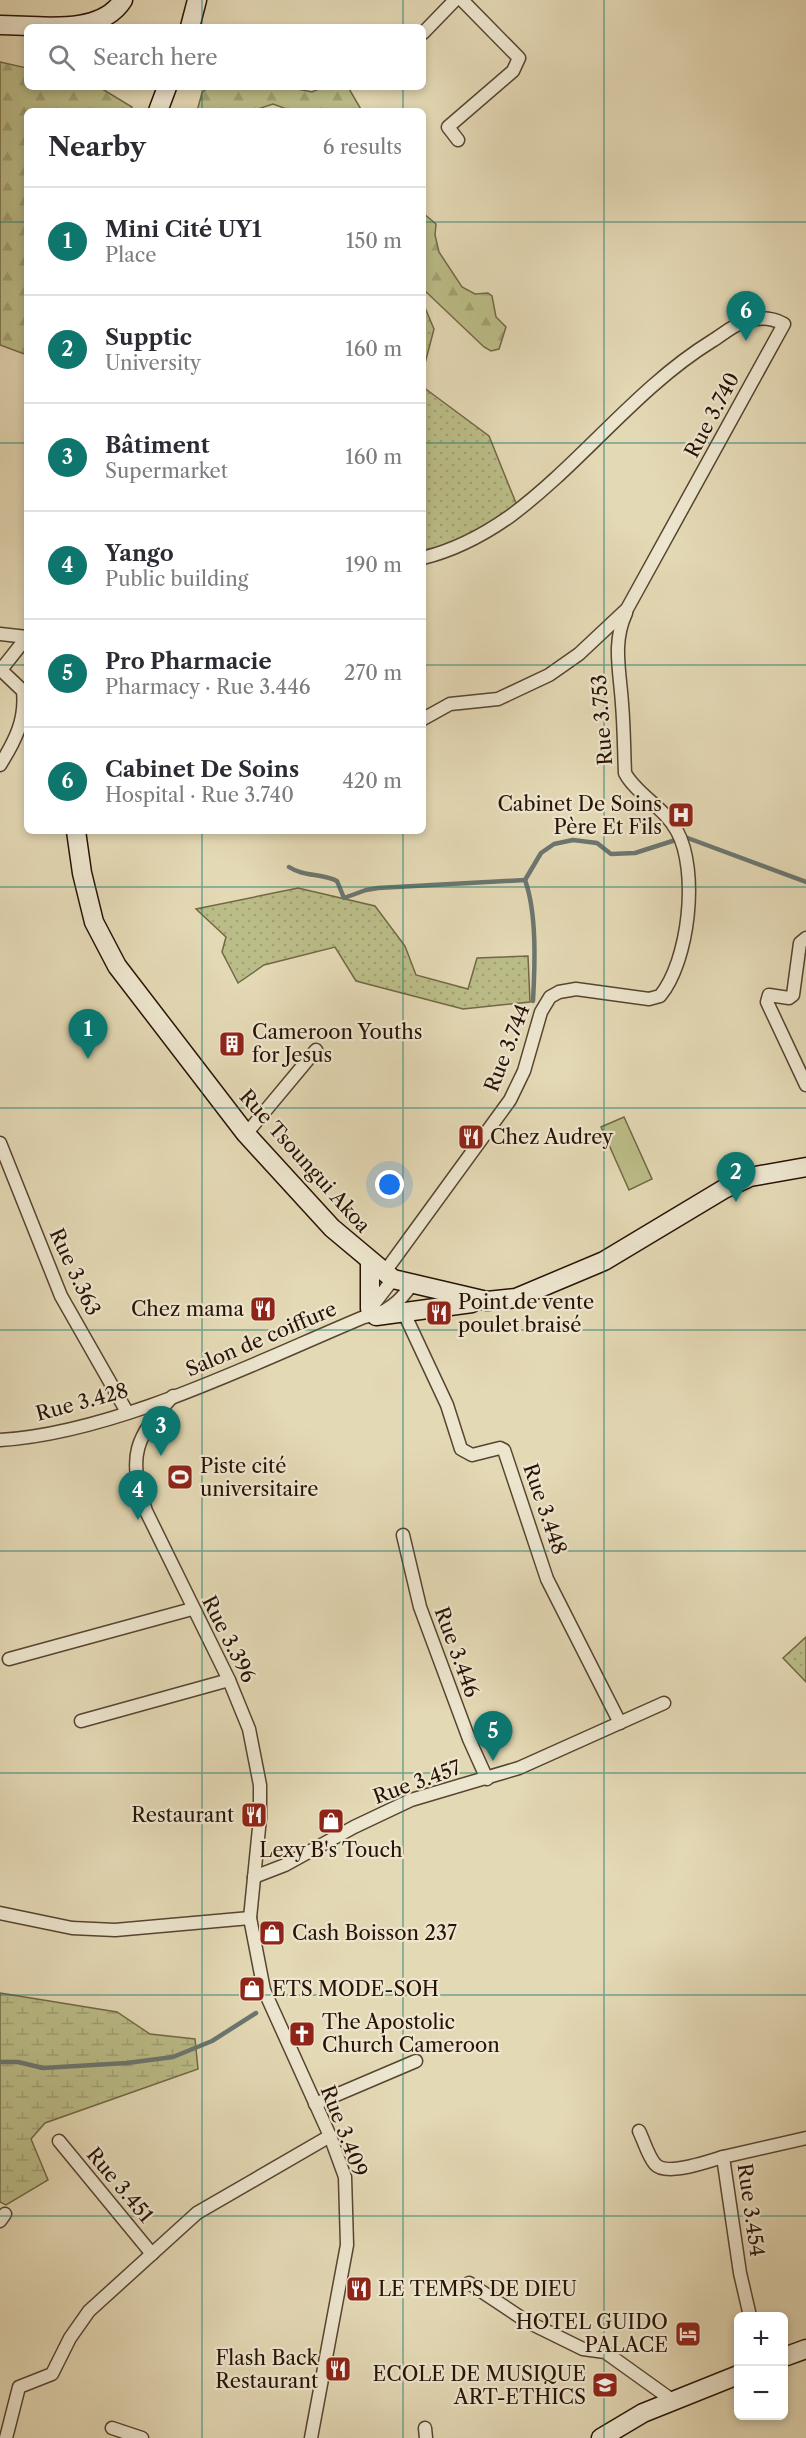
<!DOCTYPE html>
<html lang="en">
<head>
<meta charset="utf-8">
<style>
	body { margin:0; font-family:"Libre Caslon Text",serif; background:#f7f7f7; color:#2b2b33 }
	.controls { position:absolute; right:18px; bottom:18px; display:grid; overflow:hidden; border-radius:9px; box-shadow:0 3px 9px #0003 }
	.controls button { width:54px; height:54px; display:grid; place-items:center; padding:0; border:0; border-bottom:2px solid #e1e1e2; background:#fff; color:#2b2b33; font:30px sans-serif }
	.you { position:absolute; left:390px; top:1185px; width:21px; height:21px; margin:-15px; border:4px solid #fff; border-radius:50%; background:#1a73e8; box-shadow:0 0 0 9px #1a73e833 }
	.badge { display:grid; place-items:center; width:39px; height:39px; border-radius:50%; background:#0f766e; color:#fff; font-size:20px; font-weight:700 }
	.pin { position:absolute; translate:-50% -50px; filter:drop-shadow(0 2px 3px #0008) }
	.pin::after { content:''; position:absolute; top:32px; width:21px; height:18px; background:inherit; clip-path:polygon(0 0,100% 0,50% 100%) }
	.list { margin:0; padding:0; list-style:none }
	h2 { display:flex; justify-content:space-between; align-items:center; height:78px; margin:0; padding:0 24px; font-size:26px }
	h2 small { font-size:20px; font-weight:400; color:#7c7c81 }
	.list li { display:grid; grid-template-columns:39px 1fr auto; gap:18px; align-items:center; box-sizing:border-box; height:108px; padding:0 24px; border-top:2px solid #e1e1e2 }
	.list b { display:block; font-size:22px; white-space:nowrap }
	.list p { margin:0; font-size:20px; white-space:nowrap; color:#7c7c81 }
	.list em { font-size:20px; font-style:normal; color:#7c7c81 }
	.icon { flex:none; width:33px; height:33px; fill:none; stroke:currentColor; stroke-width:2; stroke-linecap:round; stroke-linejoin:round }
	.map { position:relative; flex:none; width:806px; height:2438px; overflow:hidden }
	.search { position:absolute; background:#fff; box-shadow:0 3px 9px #0003; left:24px; top:24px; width:402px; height:66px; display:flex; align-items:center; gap:15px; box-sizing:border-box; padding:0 21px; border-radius:9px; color:#7c7c81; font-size:22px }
	.panel { position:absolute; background:#fff; box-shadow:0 3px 9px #0003; left:24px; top:108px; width:402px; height:726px; border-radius:9px }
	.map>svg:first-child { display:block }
	.grass { fill:url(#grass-dots); stroke:#726846; stroke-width:1.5 }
	.forest { fill:url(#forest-firs); stroke:#726846; stroke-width:1.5 }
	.wetland { fill:url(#wetland-marsh); stroke:#726846; stroke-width:1.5 }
	.park { fill:#bbbd88; stroke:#726846; stroke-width:1.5 }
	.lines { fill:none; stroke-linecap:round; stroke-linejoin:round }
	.stream { stroke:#6b7670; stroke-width:4.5 }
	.street-casing { stroke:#574431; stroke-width:15 }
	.secondary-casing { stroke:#281205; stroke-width:21 }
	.street { stroke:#ede6cf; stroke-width:12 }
	.secondary { stroke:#ede6cf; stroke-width:18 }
	.grid { fill:none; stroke:#0f766e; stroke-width:1.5; stroke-opacity:0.55 }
	.labels { text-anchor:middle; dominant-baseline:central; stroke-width:4.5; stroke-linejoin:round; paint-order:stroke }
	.street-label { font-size:20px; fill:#281205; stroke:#ede6cf }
	.poi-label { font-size:20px; fill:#281205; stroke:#ede6cf; text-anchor:start }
</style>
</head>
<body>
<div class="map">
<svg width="806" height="2438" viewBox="0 0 806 2438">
	<defs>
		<pattern id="grass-dots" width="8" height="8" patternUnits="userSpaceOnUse" patternTransform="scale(1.5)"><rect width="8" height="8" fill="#bbbd88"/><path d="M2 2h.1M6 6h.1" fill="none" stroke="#a1a174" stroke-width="1.8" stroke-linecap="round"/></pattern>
		<pattern id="forest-firs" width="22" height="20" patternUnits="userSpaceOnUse" patternTransform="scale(1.5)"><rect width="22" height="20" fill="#bbbd88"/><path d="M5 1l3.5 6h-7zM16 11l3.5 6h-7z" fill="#a1a174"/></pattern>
		<pattern id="wetland-marsh" width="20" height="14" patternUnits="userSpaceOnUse" patternTransform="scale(1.5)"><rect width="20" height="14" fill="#bbbd88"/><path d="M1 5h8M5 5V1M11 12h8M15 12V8" fill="none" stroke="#a1a174"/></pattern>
	</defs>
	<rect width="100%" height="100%" fill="#e4d9b5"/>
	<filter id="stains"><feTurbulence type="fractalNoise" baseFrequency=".00333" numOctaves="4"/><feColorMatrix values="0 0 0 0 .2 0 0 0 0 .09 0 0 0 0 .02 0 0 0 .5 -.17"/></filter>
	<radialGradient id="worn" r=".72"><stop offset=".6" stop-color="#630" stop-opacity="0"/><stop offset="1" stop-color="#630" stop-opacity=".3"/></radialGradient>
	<g class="grass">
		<polygon points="423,303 434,329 423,371"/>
		<polygon points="423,387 489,436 518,508 463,542 423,550"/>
		<polygon points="298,888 375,906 405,946 416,975 468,989 477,958 528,956 530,1002 463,1009 356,981 335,947 264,965 238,983 222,952 226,937 196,909"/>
		<polygon points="806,1637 806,1682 783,1658"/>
	</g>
	<g class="forest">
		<polygon points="0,62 27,68 27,87 99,87 132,107 130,111 27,111 27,355 0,345"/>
		<polygon points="208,87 288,87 312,92 323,87 348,87 362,111 292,111 273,104 252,111 197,111 202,93"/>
		<polygon points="423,213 436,224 435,235 439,252 462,287 475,294 488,293 492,296 496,317 506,327 499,349 491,351 484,347 423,289"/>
	</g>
	<polygon class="wetland" points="0,1993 117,2012 150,2034 195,2039 198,2069 45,2123 31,2139 48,2180 6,2205 0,2202"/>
	<polygon class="park" points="624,1117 652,1179 629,1190 601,1127"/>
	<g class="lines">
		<g class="stream">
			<path d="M289,867c15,10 32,6 48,14l7,17 22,-8 12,-2 147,-8"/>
			<polyline points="525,880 541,853 554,844 573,840 597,843 611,854 635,853 685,837 806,882"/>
			<path d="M525,880c12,33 10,85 8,121"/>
			<polyline points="0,2062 18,2062 43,2068 127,2063 173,2057 212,2041 256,2013"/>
		</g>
		<defs>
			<g id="street">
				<polyline points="423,33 455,0"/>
				<polyline points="458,140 448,127 513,71 519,58 462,0"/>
				<path d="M423,558c32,-8 59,-22 86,-41 72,-53 127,-129 203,-176 10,-6 21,-16 32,-19 13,-5 27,-5 40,2l-157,285 -48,45 -30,21 -51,24 -48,5 -27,15"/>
				<polyline points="0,634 27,637"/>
				<polyline points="0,671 27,637"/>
				<path d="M0,765c15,-24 26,-45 23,-74l-22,-21"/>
				<polyline points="806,938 800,943 793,995 789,998 769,995 767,1002 806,1085"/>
				<polyline points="246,1134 316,1050"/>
				<polyline points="0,1143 61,1296 127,1412"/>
				<path d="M384,1273l126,-173 14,-29 17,-59 9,-15 9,-5 17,-3 73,10 11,-3c29,-35 39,-125 17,-165 -13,-24 -41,-37 -52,-58 -1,-23 -1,-46 -3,-69 -2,-33 -10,-61 4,-91"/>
				<polyline points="370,1309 393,1279"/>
				<polyline points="403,1311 447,1405 461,1449 472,1455 500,1448 504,1450 547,1579 620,1723"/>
				<path d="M173,1396c-38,42 -46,59 -27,115l83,169 20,49 11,56v33l-10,100 14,72 66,146 15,41 2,68 -36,193"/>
				<path d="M0,1440c116,-7 256,-78 364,-123 22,-3 36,-15 48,-33"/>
				<polyline points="403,1535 420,1607 469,1739 487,1779"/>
				<polyline points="9,1659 192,1609"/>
				<polyline points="81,1721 229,1680"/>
				<polyline points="254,1877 285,1865 354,1827 411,1800 519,1768 664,1703"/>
				<polyline points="0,1913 72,1928 115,1930 250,1918"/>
				<polyline points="315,2104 416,2061"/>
				<path d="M639,2131c5,10 9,25 16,33 11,13 54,-3 68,-7"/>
				<polyline points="59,2141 152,2254"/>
				<polyline points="0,2221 5,2214"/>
				<polyline points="469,2283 526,2321 583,2349 605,2352 672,2400"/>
				<polyline points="750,2316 740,2273 723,2157 806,2138"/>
				<polyline points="112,2428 142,2438"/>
				<polyline points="425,2428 426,2438"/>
				<polyline points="6,2438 19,2387 52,2374 70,2338 89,2311 197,2213 330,2136"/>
			</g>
			<g id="secondary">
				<path d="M0,25c37,0 100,12 123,-25"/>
				<polyline points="190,27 197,0"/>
				<polyline points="158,111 167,87"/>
				<polyline points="76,831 82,873 94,922 117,966 246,1134 332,1228 393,1279 487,1301 516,1298 604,1261 724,1189 750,1177 806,1167"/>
				<polyline points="370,1262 370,1309"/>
				<polyline points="376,1316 472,1303"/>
				<polyline points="784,2357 806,2349"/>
				<polyline points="601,2438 643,2413 738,2375"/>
			</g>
		</defs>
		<use href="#street" class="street-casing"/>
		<use href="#secondary" class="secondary-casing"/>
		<use href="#street" class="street"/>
		<use href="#secondary" class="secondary"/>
	</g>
	<path class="grid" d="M202,0v27M403,0v27M604,0v2438M202,87v24M403,87v24M0,222h27M423,222h383M0,443h27M423,443h383M0,665h27M423,665h383M202,831v1607M403,831v1607M0,887h806M0,1108h806M0,1330h806M0,1551h806M0,1773h806M0,1995h806M0,2216h806"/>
	<defs>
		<symbol id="hospital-square" viewBox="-11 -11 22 22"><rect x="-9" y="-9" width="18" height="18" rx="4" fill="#8f2418" stroke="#ede6cf"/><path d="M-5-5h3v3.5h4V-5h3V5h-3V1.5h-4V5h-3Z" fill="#fff"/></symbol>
		<symbol id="building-square" viewBox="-11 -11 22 22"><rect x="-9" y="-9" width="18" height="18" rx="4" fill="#8f2418" stroke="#ede6cf"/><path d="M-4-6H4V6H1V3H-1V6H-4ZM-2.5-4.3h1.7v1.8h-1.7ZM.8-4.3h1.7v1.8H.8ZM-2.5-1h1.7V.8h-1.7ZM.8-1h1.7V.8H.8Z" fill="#fff"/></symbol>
		<symbol id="restaurant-square" viewBox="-11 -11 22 22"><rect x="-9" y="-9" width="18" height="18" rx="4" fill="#8f2418" stroke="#ede6cf"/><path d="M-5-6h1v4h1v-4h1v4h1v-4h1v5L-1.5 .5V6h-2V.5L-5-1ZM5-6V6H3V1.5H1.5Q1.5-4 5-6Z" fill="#fff"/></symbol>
		<symbol id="stadium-square" viewBox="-11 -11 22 22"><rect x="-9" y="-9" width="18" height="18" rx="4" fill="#8f2418" stroke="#ede6cf"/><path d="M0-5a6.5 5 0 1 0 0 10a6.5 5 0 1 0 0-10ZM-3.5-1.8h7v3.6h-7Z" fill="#fff"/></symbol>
		<symbol id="shop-square" viewBox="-11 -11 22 22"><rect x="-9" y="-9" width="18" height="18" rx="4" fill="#8f2418" stroke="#ede6cf"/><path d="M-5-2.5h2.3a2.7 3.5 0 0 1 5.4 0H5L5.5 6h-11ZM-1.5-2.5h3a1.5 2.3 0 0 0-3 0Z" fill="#fff"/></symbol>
		<symbol id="church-square" viewBox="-11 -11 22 22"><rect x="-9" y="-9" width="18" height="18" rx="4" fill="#8f2418" stroke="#ede6cf"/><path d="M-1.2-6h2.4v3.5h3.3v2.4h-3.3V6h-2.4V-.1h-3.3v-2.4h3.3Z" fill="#fff"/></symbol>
		<symbol id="hotel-square" viewBox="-11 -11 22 22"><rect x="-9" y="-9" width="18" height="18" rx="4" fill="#8f2418" stroke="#ede6cf"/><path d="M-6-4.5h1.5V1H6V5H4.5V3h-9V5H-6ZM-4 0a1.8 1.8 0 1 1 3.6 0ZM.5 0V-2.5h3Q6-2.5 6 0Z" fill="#fff"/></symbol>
		<symbol id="school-square" viewBox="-11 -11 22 22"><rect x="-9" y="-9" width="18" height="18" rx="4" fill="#8f2418" stroke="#ede6cf"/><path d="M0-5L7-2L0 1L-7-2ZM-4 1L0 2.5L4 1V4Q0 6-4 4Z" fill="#fff"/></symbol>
	</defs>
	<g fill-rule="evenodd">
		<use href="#hospital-square" x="666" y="800" width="30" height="30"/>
		<use href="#building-square" x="217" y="1029" width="30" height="30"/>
		<use href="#restaurant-square" x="456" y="1122" width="30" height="30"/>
		<use href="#restaurant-square" x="248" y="1294" width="30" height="30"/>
		<use href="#restaurant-square" x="424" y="1298" width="30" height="30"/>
		<use href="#stadium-square" x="165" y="1462" width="30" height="30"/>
		<use href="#restaurant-square" x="239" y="1800" width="30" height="30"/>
		<use href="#shop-square" x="316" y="1806" width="30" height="30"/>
		<use href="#shop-square" x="257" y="1918" width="30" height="30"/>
		<use href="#shop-square" x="237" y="1974" width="30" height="30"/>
		<use href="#church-square" x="287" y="2019" width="30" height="30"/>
		<use href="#restaurant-square" x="344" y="2274" width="30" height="30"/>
		<use href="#hotel-square" x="673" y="2319" width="30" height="30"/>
		<use href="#restaurant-square" x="323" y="2354" width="30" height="30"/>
		<use href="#school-square" x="590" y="2370" width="30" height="30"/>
	</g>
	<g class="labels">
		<g class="street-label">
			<text transform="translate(712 415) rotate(-62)">Rue 3.740</text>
			<text transform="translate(602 720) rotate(-94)">Rue 3.753</text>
			<text transform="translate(507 1048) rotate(-69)">Rue 3.744</text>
			<text transform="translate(305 1161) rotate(48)">Rue Tsoungui Akoa</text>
			<text transform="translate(75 1272) rotate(65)">Rue 3.363</text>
			<text transform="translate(261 1339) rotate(-23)">Salon de coiffure</text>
			<text transform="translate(82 1402) rotate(-15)">Rue 3.428</text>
			<text transform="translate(545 1509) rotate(71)">Rue 3.448</text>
			<text transform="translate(229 1639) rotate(63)">Rue 3.396</text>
			<text transform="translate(457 1652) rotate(70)">Rue 3.446</text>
			<text transform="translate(417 1782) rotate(-20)">Rue 3.457</text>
			<text transform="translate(344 2131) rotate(69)">Rue 3.409</text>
			<text transform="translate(120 2185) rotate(50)">Rue 3.451</text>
			<text transform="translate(751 2210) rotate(82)">Rue 3.454</text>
		</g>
		<g class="poi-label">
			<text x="662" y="804" text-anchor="end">Cabinet De Soins<tspan x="662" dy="23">Père Et Fils</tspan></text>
			<text x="252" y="1032">Cameroon Youths<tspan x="252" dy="23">for Jesus</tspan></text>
			<text x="490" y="1137">Chez Audrey</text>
			<text x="458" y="1302">Point de vente<tspan x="458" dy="23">poulet braisé</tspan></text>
			<text x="244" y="1309" text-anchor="end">Chez mama</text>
			<text x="200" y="1466">Piste cité<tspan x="200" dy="23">universitaire</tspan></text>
			<text x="234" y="1815" text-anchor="end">Restaurant</text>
			<text x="331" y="1850" text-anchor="middle">Lexy B's Touch</text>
			<text x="292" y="1933">Cash Boisson 237</text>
			<text x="272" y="1989">ETS MODE-SOH</text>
			<text x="322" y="2022">The Apostolic<tspan x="322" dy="23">Church Cameroon</tspan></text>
			<text x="378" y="2289">LE TEMPS DE DIEU</text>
			<text x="668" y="2322" text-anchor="end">HOTEL GUIDO<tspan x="668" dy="23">PALACE</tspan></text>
			<text x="318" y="2358" text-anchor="end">Flash Back<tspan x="318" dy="23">Restaurant</tspan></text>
			<text x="586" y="2374" text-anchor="end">ECOLE DE MUSIQUE<tspan x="586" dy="23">ART-ETHICS</tspan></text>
		</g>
	</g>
	<rect width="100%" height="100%" filter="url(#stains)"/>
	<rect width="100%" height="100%" fill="url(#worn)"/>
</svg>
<div class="controls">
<button>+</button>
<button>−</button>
</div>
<div class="you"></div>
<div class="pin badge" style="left:88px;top:1059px">1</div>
<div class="pin badge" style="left:736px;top:1202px">2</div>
<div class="pin badge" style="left:161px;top:1456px">3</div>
<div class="pin badge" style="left:138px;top:1520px">4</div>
<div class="pin badge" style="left:493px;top:1761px">5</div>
<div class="pin badge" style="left:746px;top:341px">6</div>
<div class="search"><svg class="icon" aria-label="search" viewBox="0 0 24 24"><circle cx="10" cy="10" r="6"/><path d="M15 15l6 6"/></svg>Search here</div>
<section class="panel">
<h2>Nearby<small>6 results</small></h2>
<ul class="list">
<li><span class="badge">1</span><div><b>Mini Cité UY1</b><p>Place</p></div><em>150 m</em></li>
<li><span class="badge">2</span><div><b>Supptic</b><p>University</p></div><em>160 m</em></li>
<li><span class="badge">3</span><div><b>Bâtiment</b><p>Supermarket</p></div><em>160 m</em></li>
<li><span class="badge">4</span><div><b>Yango</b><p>Public building</p></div><em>190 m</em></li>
<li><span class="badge">5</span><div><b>Pro Pharmacie</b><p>Pharmacy · Rue 3.446</p></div><em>270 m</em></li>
<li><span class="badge">6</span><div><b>Cabinet De Soins</b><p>Hospital · Rue 3.740</p></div><em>420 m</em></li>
</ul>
</section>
</div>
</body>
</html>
